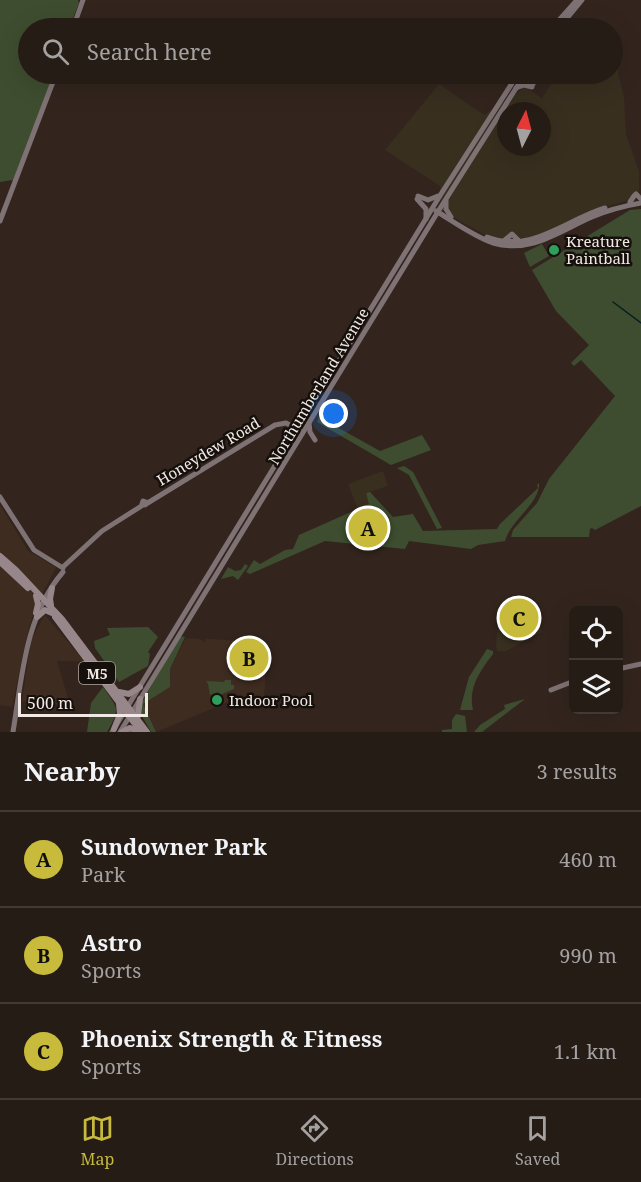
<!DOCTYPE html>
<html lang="en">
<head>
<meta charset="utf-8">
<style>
	body { margin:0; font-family:"Noto Serif",serif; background:#2e251f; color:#f1f3f6 }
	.controls { position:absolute; right:18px; bottom:18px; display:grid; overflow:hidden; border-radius:9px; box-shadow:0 6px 24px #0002 }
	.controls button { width:54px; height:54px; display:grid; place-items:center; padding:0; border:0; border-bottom:2px solid #423a35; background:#261c16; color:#f1f3f6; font:30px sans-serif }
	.compass { position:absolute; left:497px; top:102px; width:54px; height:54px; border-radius:50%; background:#261c16; box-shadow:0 6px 24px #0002; rotate:6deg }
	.scale { position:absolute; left:18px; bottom:15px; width:130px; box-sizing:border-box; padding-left:6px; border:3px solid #f2e9e4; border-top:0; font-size:16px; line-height:21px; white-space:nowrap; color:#f2e9e4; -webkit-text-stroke:4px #16100d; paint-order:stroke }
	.you { position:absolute; left:334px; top:414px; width:21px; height:21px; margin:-15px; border:4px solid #fff; border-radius:50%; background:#1a73e8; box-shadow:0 0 0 9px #1a73e833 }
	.badge { display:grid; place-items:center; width:39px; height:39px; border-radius:50%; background:#c8bb3b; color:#111; font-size:20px; font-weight:700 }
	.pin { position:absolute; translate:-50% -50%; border:3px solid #fff; box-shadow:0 2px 6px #0006 }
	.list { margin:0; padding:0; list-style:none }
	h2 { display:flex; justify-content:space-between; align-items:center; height:78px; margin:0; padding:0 24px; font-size:26px }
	h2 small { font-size:20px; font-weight:400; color:#a4a1a1 }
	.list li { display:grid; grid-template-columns:39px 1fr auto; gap:18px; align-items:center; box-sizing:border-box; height:96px; padding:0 24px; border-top:2px solid #423a35 }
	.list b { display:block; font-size:22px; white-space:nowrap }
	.list p { margin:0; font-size:20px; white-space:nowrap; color:#a4a1a1 }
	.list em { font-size:20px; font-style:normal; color:#a4a1a1 }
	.icon { flex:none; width:33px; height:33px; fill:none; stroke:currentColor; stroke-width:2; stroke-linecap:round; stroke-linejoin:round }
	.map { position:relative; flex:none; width:641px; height:732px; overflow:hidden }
	.search { position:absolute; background:#261c16; box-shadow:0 6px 24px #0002; left:18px; right:18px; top:18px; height:66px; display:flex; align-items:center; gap:15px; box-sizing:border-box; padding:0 21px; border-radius:33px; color:#a4a1a1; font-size:22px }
	.sheet { height:366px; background:#261c16 }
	nav { display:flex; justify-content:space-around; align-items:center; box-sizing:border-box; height:84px; border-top:2px solid #423a35; background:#261c16; font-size:16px; color:#a4a1a1 }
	nav a { display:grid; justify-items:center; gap:3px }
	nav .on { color:#c8bb3b }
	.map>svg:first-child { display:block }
	.commercial { fill:#382f1f; fill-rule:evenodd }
	.built { fill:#3f2c21 }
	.green { fill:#3e4d2f }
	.water { fill:#031f21 }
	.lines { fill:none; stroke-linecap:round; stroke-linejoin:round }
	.stream { stroke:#031f21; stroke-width:1.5 }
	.secondary { stroke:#7f7275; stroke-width:5 }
	.primary { stroke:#97868a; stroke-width:6 }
	.leisure-dot { fill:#2e9e5b; stroke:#16100d; stroke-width:2 }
	.labels { text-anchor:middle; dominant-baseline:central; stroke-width:5; stroke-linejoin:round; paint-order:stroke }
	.shield { fill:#16100d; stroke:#b0a8a4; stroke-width:1.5 }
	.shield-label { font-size:14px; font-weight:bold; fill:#f2e9e4 }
	.poi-label { font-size:15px; fill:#f2e9e4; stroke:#16100d; text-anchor:start }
	.street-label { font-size:15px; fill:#f2e9e4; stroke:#16100d }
</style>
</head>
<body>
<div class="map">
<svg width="641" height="732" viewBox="0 0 641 732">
	<rect width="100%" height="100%" fill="#33251e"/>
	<g class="commercial">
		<path d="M613,44l5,2 2,4 -2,23 6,24 2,38 13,36v23l-9,6 -26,7 -59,28 -38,5 -22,-5 -44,-25 -1,-24 -55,-36 54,-66 45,31 41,-28 17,11 16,-24h54zM506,111h36v36h-36z"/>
		<polygon points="383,471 388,486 366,493 370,504 358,509 348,484"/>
		<polygon points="525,610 529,612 528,626 541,628 542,632 506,651 498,651 496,647 498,623 510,624 512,611 523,612"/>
	</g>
	<g class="built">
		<polygon points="0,505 28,551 56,567 37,604 29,627 12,707 0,705"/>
		<polygon points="45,615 84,661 57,661 70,705 22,701 31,640"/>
		<polygon points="186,638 199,639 205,642 206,639 267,642 264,701 235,699 156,732 143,704 170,687 170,669"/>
	</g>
	<g class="green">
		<polygon points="0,0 78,0 79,3 69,28 28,28 28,74 54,74 13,180 0,182"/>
		<polygon points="641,209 641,506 595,530 592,528 590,529 589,537 511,537 513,530 537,503 549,479 615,396 581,360 574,366 571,363 589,345 556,311 532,270 630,210"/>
		<polygon points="542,244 549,256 530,267 524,253"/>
		<polygon points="319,417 380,451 422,435 431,450 391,465 317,422"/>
		<polygon points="404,466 413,472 442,528 437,529 409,475 397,468"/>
		<path d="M539,483c1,21 -27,35 -34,58l-27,4 -7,4 -62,-8 -4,8 -80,-8 -75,33 -4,-2 8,-12 6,4 25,-14 8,-1 6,-14 70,-31 -3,-11 4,-1 23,25 20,-3 10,17 74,-2 3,-5 38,-36 -1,-3z"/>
		<polygon points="245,564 248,566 238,580 233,576 221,579 228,567 235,571 241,570"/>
		<polygon points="148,627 158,637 148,652 150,654 148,666 119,682 95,648 94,641 110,635 107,628"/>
		<polygon points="180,636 185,637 170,669 170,687 143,704 156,732 151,732 141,714 142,702"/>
		<polygon points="242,645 257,646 255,672 240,670"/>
		<path d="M487,649l6,2v3c-13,17 -25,33 -20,56h-13l9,-33z"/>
		<polygon points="225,680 231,680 231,685 234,685 234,689 220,695 218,692 210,695 208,684 206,681 224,682"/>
		<path d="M103,687c15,22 18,21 4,45h-20l4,-29z"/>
		<polygon points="525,699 482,732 474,732 480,725 505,709 504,705"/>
		<polygon points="456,714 465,716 467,732 442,732 442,730 452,729 452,720"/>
	</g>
	<polygon class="water" points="362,525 362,530 366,527 367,540 358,540 349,537 351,526"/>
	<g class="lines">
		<polyline class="stream" points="613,302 641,323"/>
		<g class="secondary">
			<polyline points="73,28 83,0"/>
			<polyline points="552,28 577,0"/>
			<polyline points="559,28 582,0"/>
			<polyline points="529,74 533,84"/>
			<polyline points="516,88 524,85 532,87"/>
			<polyline points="636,194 641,199"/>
			<polyline points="418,196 428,200 438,196"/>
			<polyline points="417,199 426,209 426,219"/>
			<polyline points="446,201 446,209 451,217"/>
			<polyline points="630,202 634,196"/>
			<path d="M436,211c18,11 37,25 57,32 38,11 66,-12 99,-26 16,-7 32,-11 49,-14"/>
			<polyline points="0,221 56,74"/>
			<path d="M487,237c45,17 78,-17 118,-29"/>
			<polyline points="505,240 512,234 519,241"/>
			<polyline points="309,423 310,432 315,440"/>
			<polyline points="0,497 34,550 63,568"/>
			<polygon points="143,501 146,502 145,505 142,504"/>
			<polyline points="146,504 275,425 286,423 299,430"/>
			<polyline points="63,567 102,531 143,505"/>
			<polyline points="618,669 641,664"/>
			<polyline points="551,690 574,681"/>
			<path d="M13,732c9,-55 12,-116 50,-160"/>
			<polyline points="112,732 441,194 518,74"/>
			<polyline points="120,732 439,210 525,74"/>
		</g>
		<g class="primary">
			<polyline points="0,556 16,570 62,619 147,732"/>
			<polyline points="0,562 28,588"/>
			<polyline points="36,596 38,604 36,613"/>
			<polyline points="51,605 50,599 52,588"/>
			<polyline points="37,617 45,610 52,613"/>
			<polyline points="55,617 141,732"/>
			<polyline points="119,692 129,694 140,687"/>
			<polyline points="138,716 140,699"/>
			<polyline points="114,729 120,714 119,704"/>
			<polyline points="122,732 130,728 140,732"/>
		</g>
	</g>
	<g class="leisure-dot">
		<circle cx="554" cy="250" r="6"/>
		<circle cx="217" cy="700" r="6"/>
	</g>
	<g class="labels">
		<rect class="shield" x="79" y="662" width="36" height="22" rx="4.5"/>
		<g class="shield-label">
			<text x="97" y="673">M5</text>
		</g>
		<g class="poi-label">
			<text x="566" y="241">Kreature<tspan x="566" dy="17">Paintball</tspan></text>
			<text x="229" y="700">Indoor Pool</text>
		</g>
		<g class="street-label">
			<text transform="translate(318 386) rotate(-59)">Northumberland Avenue</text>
			<text transform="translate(208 451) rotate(-31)">Honeydew Road</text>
		</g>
	</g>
</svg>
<div class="controls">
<button><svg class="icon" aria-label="locate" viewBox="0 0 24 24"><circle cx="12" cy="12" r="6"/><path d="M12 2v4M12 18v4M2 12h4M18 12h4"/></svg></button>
<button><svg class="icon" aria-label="layers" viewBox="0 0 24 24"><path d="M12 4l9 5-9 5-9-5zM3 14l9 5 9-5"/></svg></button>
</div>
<svg class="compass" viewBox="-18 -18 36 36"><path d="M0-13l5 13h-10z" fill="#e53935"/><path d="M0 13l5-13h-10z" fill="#a4a1a1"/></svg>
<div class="scale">500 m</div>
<div class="you"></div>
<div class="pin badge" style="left:368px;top:528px">A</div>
<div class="pin badge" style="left:249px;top:658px">B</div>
<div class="pin badge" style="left:519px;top:618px">C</div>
<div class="search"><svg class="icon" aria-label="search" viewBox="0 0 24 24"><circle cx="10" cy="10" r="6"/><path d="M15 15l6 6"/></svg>Search here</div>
</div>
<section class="sheet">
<h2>Nearby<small>3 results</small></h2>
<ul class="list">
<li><span class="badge">A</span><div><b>Sundowner Park</b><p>Park</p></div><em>460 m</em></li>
<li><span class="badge">B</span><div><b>Astro</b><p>Sports</p></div><em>990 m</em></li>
<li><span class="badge">C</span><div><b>Phoenix Strength &amp; Fitness</b><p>Sports</p></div><em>1.1 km</em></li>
</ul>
</section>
<nav>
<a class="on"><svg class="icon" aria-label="map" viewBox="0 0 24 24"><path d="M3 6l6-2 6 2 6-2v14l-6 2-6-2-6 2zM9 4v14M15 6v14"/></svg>Map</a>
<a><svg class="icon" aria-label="directions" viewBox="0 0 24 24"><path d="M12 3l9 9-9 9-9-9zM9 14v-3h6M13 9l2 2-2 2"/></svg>Directions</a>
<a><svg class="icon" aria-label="saved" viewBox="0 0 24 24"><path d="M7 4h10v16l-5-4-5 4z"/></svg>Saved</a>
</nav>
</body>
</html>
